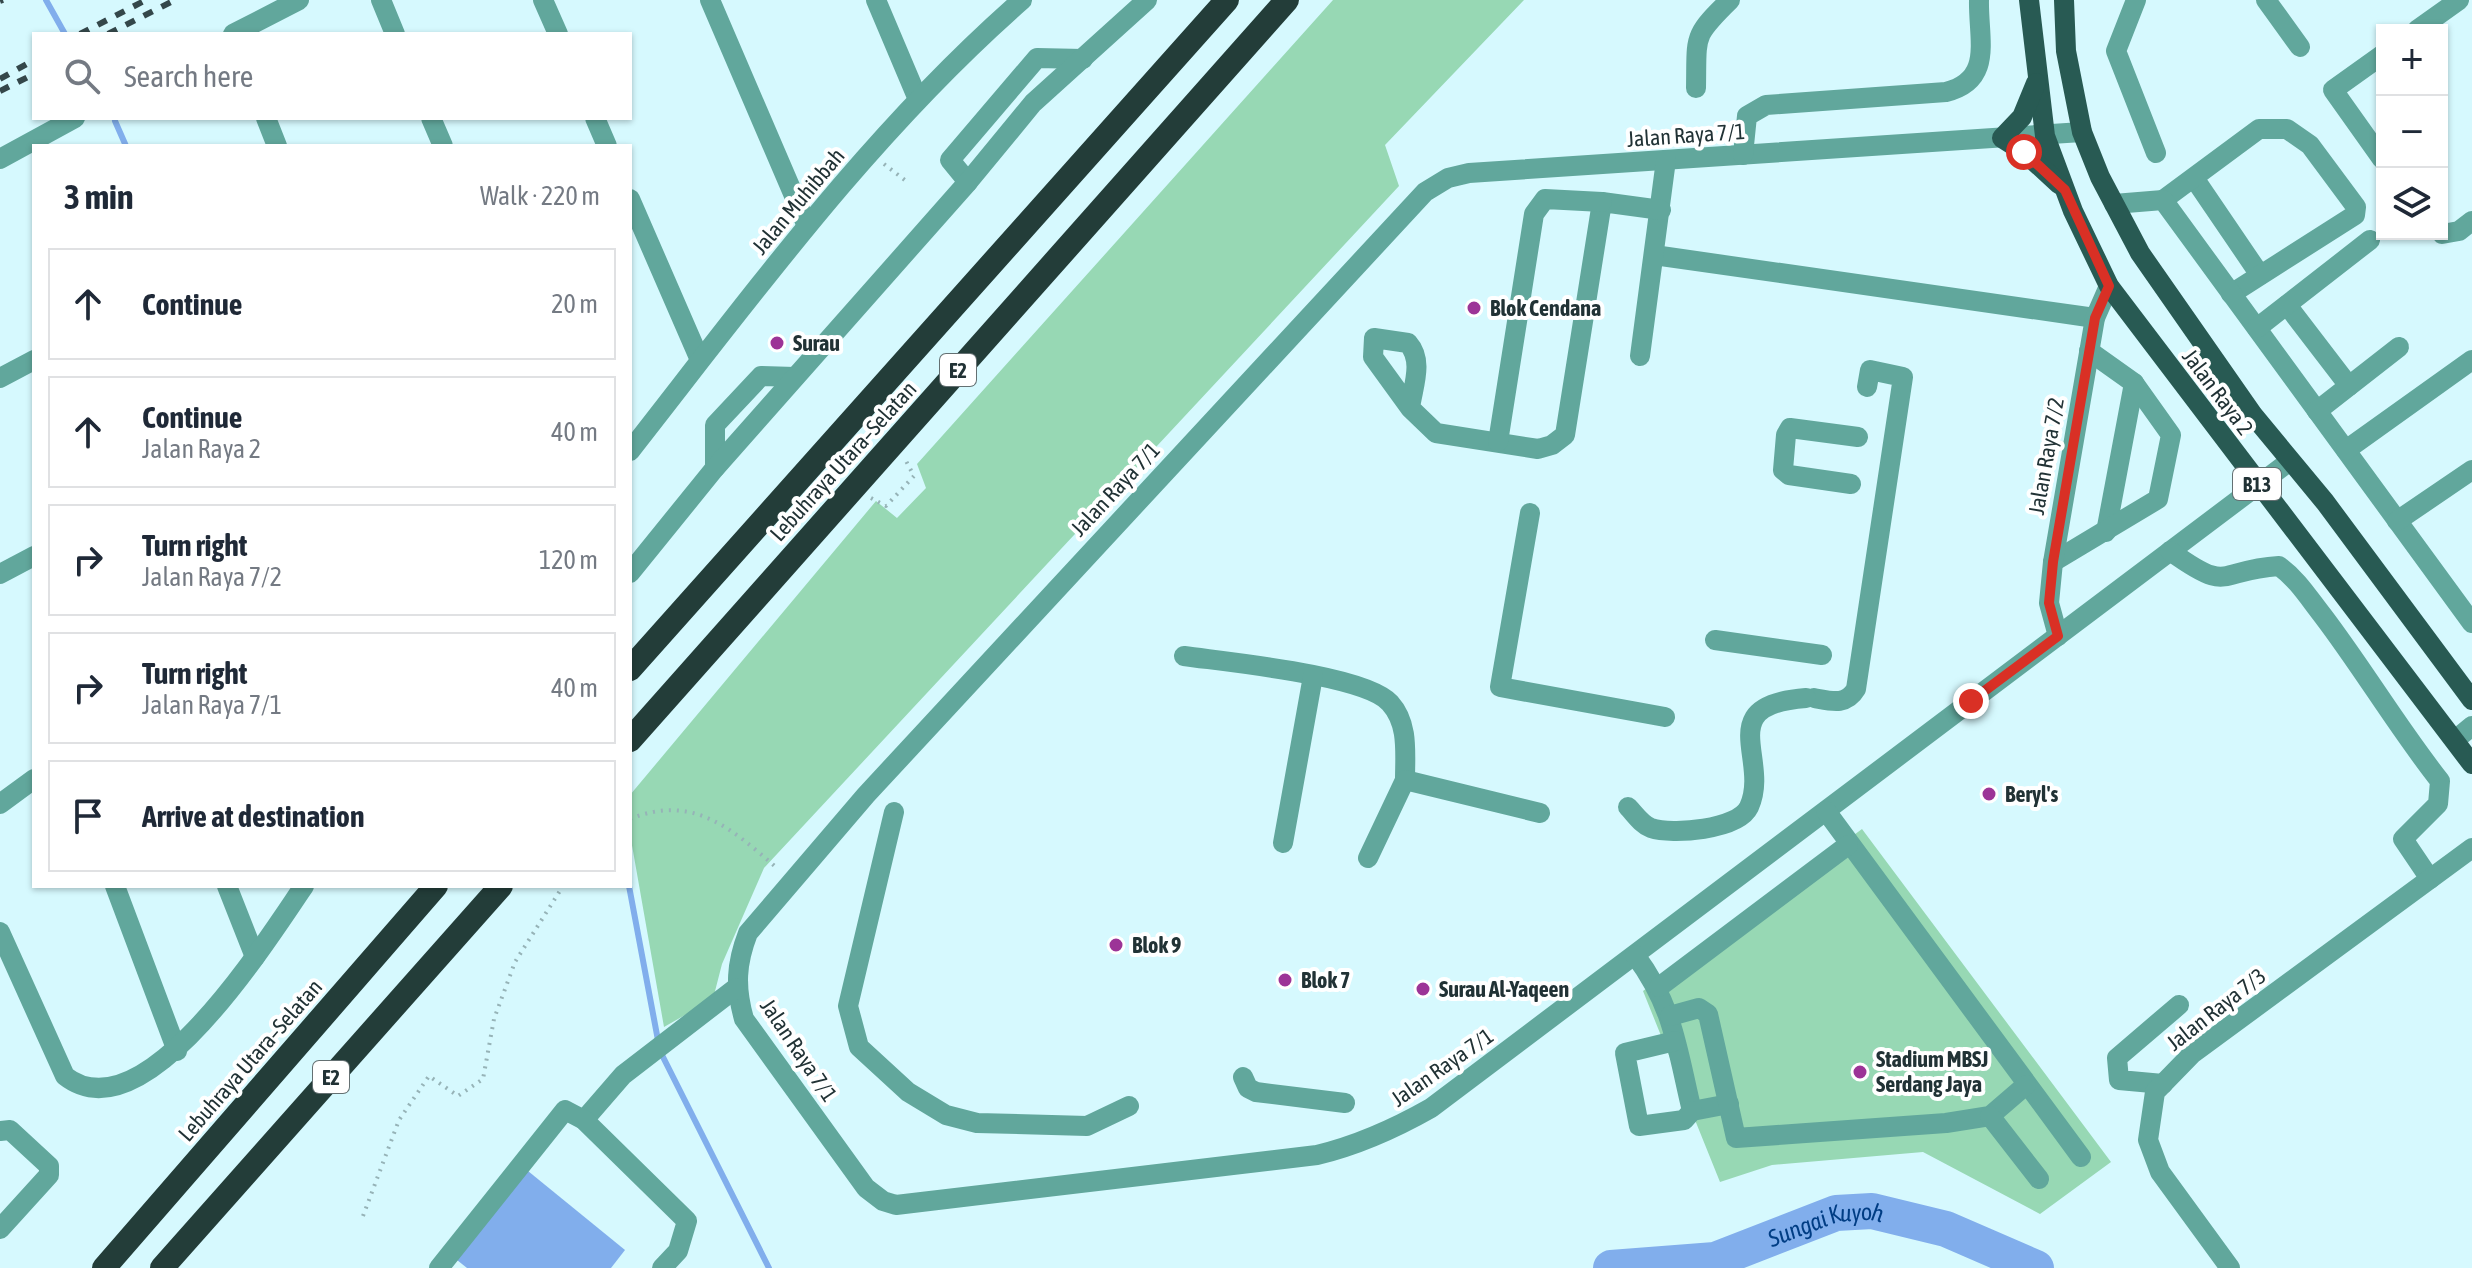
<!DOCTYPE html>
<html lang="en">
<head>
<meta charset="utf-8">
<style>
	body { margin:0; font-family:"Asap Condensed",sans-serif; background:#f6f6f7; color:#1f2937 }
	.controls { position:absolute; right:24px; top:24px; display:grid; overflow:hidden; border-radius:0px; box-shadow:0 2px 6px #0004 }
	.controls button { width:72px; height:72px; display:grid; place-items:center; padding:0; border:0; border-bottom:2px solid #e0e1e3; background:#fff; color:#1f2937; font:40px sans-serif }
	.stop { position:absolute; width:24px; height:24px; margin:-18px; border:6px solid #d93025; border-radius:50%; background:#fff }
	.stop.end { background:#d93025; border-color:#fff; box-shadow:0 2px 8px #0008 }
	.list { margin:0; padding:0; list-style:none }
	h2 { display:flex; justify-content:space-between; align-items:center; height:104px; margin:0; padding:0 32px; font-size:34px }
	h2 small { font-size:26px; font-weight:400; color:#747a83 }
	.list li { display:grid; grid-template-columns:52px 1fr auto; gap:24px; align-items:center; box-sizing:border-box; height:112px; margin:0 16px 16px; padding:0 16px; border:2px solid #e0e1e3; border-radius:0px }
	.list b { display:block; font-size:30px; white-space:nowrap }
	.list p { margin:0; font-size:26px; white-space:nowrap; color:#747a83 }
	.list em { font-size:26px; font-style:normal; color:#747a83 }
	.icon { flex:none; width:44px; height:44px; fill:none; stroke:currentColor; stroke-width:2; stroke-linecap:round; stroke-linejoin:round }
	.map { position:relative; flex:none; width:2472px; height:1268px; overflow:hidden }
	.search { position:absolute; background:#fff; box-shadow:0 2px 6px #0004; left:32px; top:32px; width:600px; height:88px; display:flex; align-items:center; gap:20px; box-sizing:border-box; padding:0 28px; border-radius:0px; color:#747a83; font-size:30px }
	.panel { position:absolute; background:#fff; box-shadow:0 2px 6px #0004; left:32px; top:144px; width:600px; height:744px; border-radius:0px }
	.map>svg:first-child { display:block }
	.green { fill:#97d8b4 }
	.water { fill:#81aeec }
	.lines { fill:none; stroke-linecap:round; stroke-linejoin:round }
	.stream { stroke:#81aeec; stroke-width:6 }
	.river { stroke:#81aeec; stroke-width:36 }
	.path { stroke:#96b3b7; stroke-width:4; stroke-dasharray:2 6; stroke-linecap:butt }
	.minor { stroke:#61a79c; stroke-width:20 }
	.major { stroke:#285a53; stroke-width:20 }
	.highway { stroke:#233d39; stroke-width:24 }
	.rail { stroke:#34474a; stroke-width:6; stroke-dasharray:10 10; stroke-linecap:butt }
	.route { stroke:#d93025; stroke-width:10 }
	.poi-dot { fill:#9c3497; stroke:#fff; stroke-width:3 }
	.labels { text-anchor:middle; dominant-baseline:central; stroke-width:8; stroke-linejoin:round; paint-order:stroke }
	.shield { fill:#fff; stroke:#647072; stroke-width:2 }
	.shield-label { font-size:20px; font-weight:bold; fill:#213235 }
	.street-label { font-size:22px; fill:#213235; stroke:#fff }
	.poi-label { font-size:22px; font-weight:bold; fill:#213235; stroke:#fff; text-anchor:start }
	.water-label { font-size:24px; font-style:italic; fill:#003d84; stroke:#fff }
</style>
</head>
<body>
<div class="map">
<svg width="2472" height="1268" viewBox="0 0 2472 1268">
	<rect width="100%" height="100%" fill="#d6f9fe"/>
	<g class="green">
		<polygon points="1333,0 1524,0 1385,145 1399,186 764,868 722,964 713,999 664,1027 630,834 630,795 876,501 897,518 926,488 917,464"/>
		<polygon points="1862,829 2111,1162 2040,1214 1923,1152 1772,1165 1720,1182 1643,991"/>
	</g>
	<polygon class="water" points="528,1171 625,1250 611,1268 467,1268 457,1260"/>
	<g class="lines">
		<g class="stream">
			<polyline points="46,0 65,34"/>
			<polyline points="115,121 126,146"/>
			<polyline points="629,886 660,1051 769,1268"/>
		</g>
		<path class="river" id="s1" d="M1611,1268l104,-8 121,-47 36,-2 74,18 90,39"/>
		<g class="path">
			<polyline points="884,164 906,181"/>
			<polyline points="871,498 886,506 914,476 906,461"/>
			<path d="M630,819c63,-26 102,10 148,50"/>
			<polyline points="363,1216 399,1120 429,1076 458,1096 483,1079 494,1019 515,962 563,886"/>
		</g>
		<g class="minor">
			<polyline points="381,0 395,34"/>
			<polyline points="543,0 558,34"/>
			<polyline points="710,0 807,226"/>
			<polyline points="876,0 917,97"/>
			<polyline points="2136,0 2116,51 2156,153"/>
			<polyline points="2266,0 2300,47"/>
			<polyline points="2417,30 2459,0"/>
			<polyline points="233,34 299,0"/>
			<polyline points="2382,55 2333,90 2382,159"/>
			<path d="M1696,88c1,-53 -4,-51 34,-88"/>
			<polyline points="266,118 277,146"/>
			<polyline points="431,118 443,146"/>
			<polyline points="595,118 607,146"/>
			<path d="M2082,132l-613,41 -21,5 -23,14 -559,603 -118,138c-12,31 -13,54 -4,86l122,169 17,13 13,4 421,-50c42,-10 77,-26 114,-47l859,-647"/>
			<path d="M1743,155l4,-39 19,-11 180,-13c48,-12 32,-53 33,-92"/>
			<polyline points="0,159 75,118"/>
			<polyline points="2194,178 2260,275"/>
			<polyline points="968,182 950,160 1037,58 1083,59"/>
			<polyline points="630,199 700,360"/>
			<polyline points="2163,200 2259,129 2287,129 2310,145 2356,207 2355,215 2231,294"/>
			<polyline points="2114,204 2163,200 2472,623"/>
			<polyline points="2442,234 2459,231 2472,221"/>
			<polyline points="1654,255 2095,318"/>
			<polyline points="2287,305 2349,386"/>
			<polyline points="2257,328 2370,240"/>
			<polyline points="1640,356 1666,160"/>
			<polyline points="0,378 34,360"/>
			<path d="M1410,408c3,-22 14,-47 -2,-65l-34,-5 -1,19 37,51 26,25 102,16 14,-4 13,-10 37,-233 59,8"/>
			<polyline points="2317,411 2399,347"/>
			<polyline points="1498,442 1534,214 1545,199 1602,202"/>
			<polyline points="2346,450 2472,360"/>
			<path d="M630,451c123,-157 241,-319 392,-451"/>
			<polyline points="715,468 715,425 761,376 795,377"/>
			<polyline points="1851,484 1789,475 1783,470 1786,435 1790,428 1858,437"/>
			<polyline points="1530,513 1500,687 1665,717"/>
			<polyline points="2397,521 2472,470"/>
			<polyline points="2106,532 2134,383"/>
			<path d="M2170,551c61,44 46,19 109,15 19,14 29,31 44,50 41,54 75,112 117,165l-2,23 -35,35 27,40"/>
			<polyline points="2053,562 2158,499 2171,435 2134,383 2089,351"/>
			<polyline points="630,573 715,468 968,182 1033,103 1147,0"/>
			<polyline points="0,574 34,556"/>
			<polyline points="2058,636 2049,603 2053,562 2095,318 2109,286"/>
			<polyline points="1715,640 1822,655"/>
			<path d="M1184,656c42,6 181,19 206,47 19,21 15,50 15,77"/>
			<path d="M1814,698c17,3 32,8 42,-9l47,-312 -33,-7 -3,17"/>
			<polyline points="2455,740 2472,726"/>
			<polyline points="0,804 34,779"/>
			<path d="M1628,807c7,7 13,17 23,21 21,7 87,2 98,-21 22,-48 -38,-102 57,-109"/>
			<polyline points="1826,811 2081,1157"/>
			<polyline points="894,812 848,1006 859,1047 908,1092 946,1115 977,1123 1087,1126 1129,1106"/>
			<polyline points="1283,843 1313,676"/>
			<polyline points="1368,858 1405,780 1540,813"/>
			<polyline points="115,886 177,1051"/>
			<polyline points="227,886 255,957"/>
			<path d="M0,932l65,144c79,62 201,-135 239,-190"/>
			<path d="M1635,955c39,52 42,94 57,156l37,-7"/>
			<polyline points="1659,987 1848,845"/>
			<polyline points="1670,1016 1699,1008 1708,1014 1736,1138 1946,1123 1990,1116 2026,1085"/>
			<polyline points="1675,1041 1625,1053 1639,1126 1684,1120 1692,1111"/>
			<polyline points="1243,1077 1248,1088 1256,1092 1345,1103"/>
			<polyline points="2163,1084 2119,1080 2117,1058 2179,1005"/>
			<polyline points="1990,1116 2039,1179"/>
			<polyline points="584,1120 623,1075 736,988"/>
			<polyline points="0,1131 10,1130 49,1166 49,1175 0,1229"/>
			<polyline points="439,1268 565,1110 584,1120 687,1221 678,1251 662,1268"/>
			<polyline points="2230,1268 2160,1172 2148,1140 2155,1092 2192,1054 2472,848"/>
		</g>
		<g class="major">
			<polyline points="2029,0 2045,136 2073,211 2109,286 2472,764"/>
			<polyline points="2064,0 2066,51 2082,132 2100,177 2140,253 2253,415 2325,502 2472,700"/>
			<polyline points="2036,83 2022,117 2002,138 2024,152 2059,184"/>
		</g>
		<g class="highway">
			<polyline points="630,669 1227,0"/>
			<polyline points="630,740 1287,0"/>
			<polyline points="104,1268 436,886"/>
			<polyline points="162,1268 501,886"/>
		</g>
		<g class="rail">
			<polyline points="0,1 3,0"/>
			<polyline points="80,34 146,0"/>
			<polyline points="108,34 175,0"/>
			<polyline points="0,79 34,60"/>
			<polyline points="0,91 34,74"/>
		</g>
	</g>
	<g class="lines">
		<polyline class="route" points="1971,701 2058,636 2049,603 2053,562 2095,318 2109,286 2065,190 2024,152"/>
	</g>
	<g class="poi-dot">
		<circle cx="1474" cy="308" r="8"/>
		<circle cx="777" cy="343" r="8"/>
		<circle cx="1989" cy="794" r="8"/>
		<circle cx="1116" cy="945" r="8"/>
		<circle cx="1285" cy="980" r="8"/>
		<circle cx="1423" cy="989" r="8"/>
		<circle cx="1860" cy="1072" r="8"/>
	</g>
	<g class="labels">
		<g class="shield">
			<rect x="940" y="354" width="36" height="32" rx="6"/>
			<rect x="2233" y="468" width="48" height="32" rx="6"/>
			<rect x="313" y="1061" width="36" height="32" rx="6"/>
		</g>
		<g class="shield-label">
			<text x="958" y="370">E2</text>
			<text x="2257" y="484">B13</text>
			<text x="331" y="1077">E2</text>
		</g>
		<g class="street-label">
			<text transform="translate(1686 135) rotate(-4)">Jalan Raya 7/1</text>
			<text transform="translate(798 201) rotate(-50)">Jalan Muhibbah</text>
			<text transform="translate(2218 392) rotate(53)">Jalan Raya 2</text>
			<text transform="translate(2046 456) rotate(-80)">Jalan Raya 7/2</text>
			<text transform="translate(843 461) rotate(-48)">Lebuhraya Utara–Selatan</text>
			<text transform="translate(1115 489) rotate(-47)">Jalan Raya 7/1</text>
			<text transform="translate(2216 1009) rotate(-38)">Jalan Raya 7/3</text>
			<text transform="translate(799 1050) rotate(56)">Jalan Raya 7/1</text>
			<text transform="translate(250 1060) rotate(-49)">Lebuhraya Utara–Selatan</text>
			<text transform="translate(1442 1067) rotate(-35)">Jalan Raya 7/1</text>
		</g>
		<g class="poi-label">
			<text x="1490" y="308">Blok Cendana</text>
			<text x="793" y="343">Surau</text>
			<text x="2005" y="794">Beryl's</text>
			<text x="1132" y="945">Blok 9</text>
			<text x="1301" y="980">Blok 7</text>
			<text x="1439" y="989">Surau Al-Yaqeen</text>
			<text x="1876" y="1059">Stadium MBSJ<tspan x="1876" dy="25">Serdang Jaya</tspan></text>
		</g>
		<g class="water-label">
			<text stroke="none"><textPath href="#s1" startOffset="222">Sungai Kuyoh</textPath></text>
		</g>
	</g>
</svg>
<div class="controls">
<button>+</button>
<button>−</button>
<button><svg class="icon" aria-label="layers" viewBox="0 0 24 24"><path d="M12 4l9 5-9 5-9-5zM3 14l9 5 9-5"/></svg></button>
</div>
<div class="stop" style="left:2024px;top:152px"></div>
<div class="stop end" style="left:1971px;top:701px"></div>
<div class="search"><svg class="icon" aria-label="search" viewBox="0 0 24 24"><circle cx="10" cy="10" r="6"/><path d="M15 15l6 6"/></svg>Search here</div>
<section class="panel">
<h2>3 min<small>Walk · 220 m</small></h2>
<ul class="list">
<li><svg class="icon" aria-label="ahead" viewBox="0 0 24 24"><path d="M12 20V5M6 11l6-6 6 6"/></svg><div><b>Continue</b></div><em>20 m</em></li>
<li><svg class="icon" aria-label="ahead" viewBox="0 0 24 24"><path d="M12 20V5M6 11l6-6 6 6"/></svg><div><b>Continue</b><p>Jalan Raya 2</p></div><em>40 m</em></li>
<li><svg class="icon" aria-label="right" viewBox="0 0 24 24"><path d="M7 20v-9h11M14 6l5 5-5 5"/></svg><div><b>Turn right</b><p>Jalan Raya 7/2</p></div><em>120 m</em></li>
<li><svg class="icon" aria-label="right" viewBox="0 0 24 24"><path d="M7 20v-9h11M14 6l5 5-5 5"/></svg><div><b>Turn right</b><p>Jalan Raya 7/1</p></div><em>40 m</em></li>
<li><svg class="icon" aria-label="arrive" viewBox="0 0 24 24"><path d="M6 21V4h12l-3 4 3 4H6"/></svg><div><b>Arrive at destination</b></div></li>
</ul>
</section>
</div>
</body>
</html>
